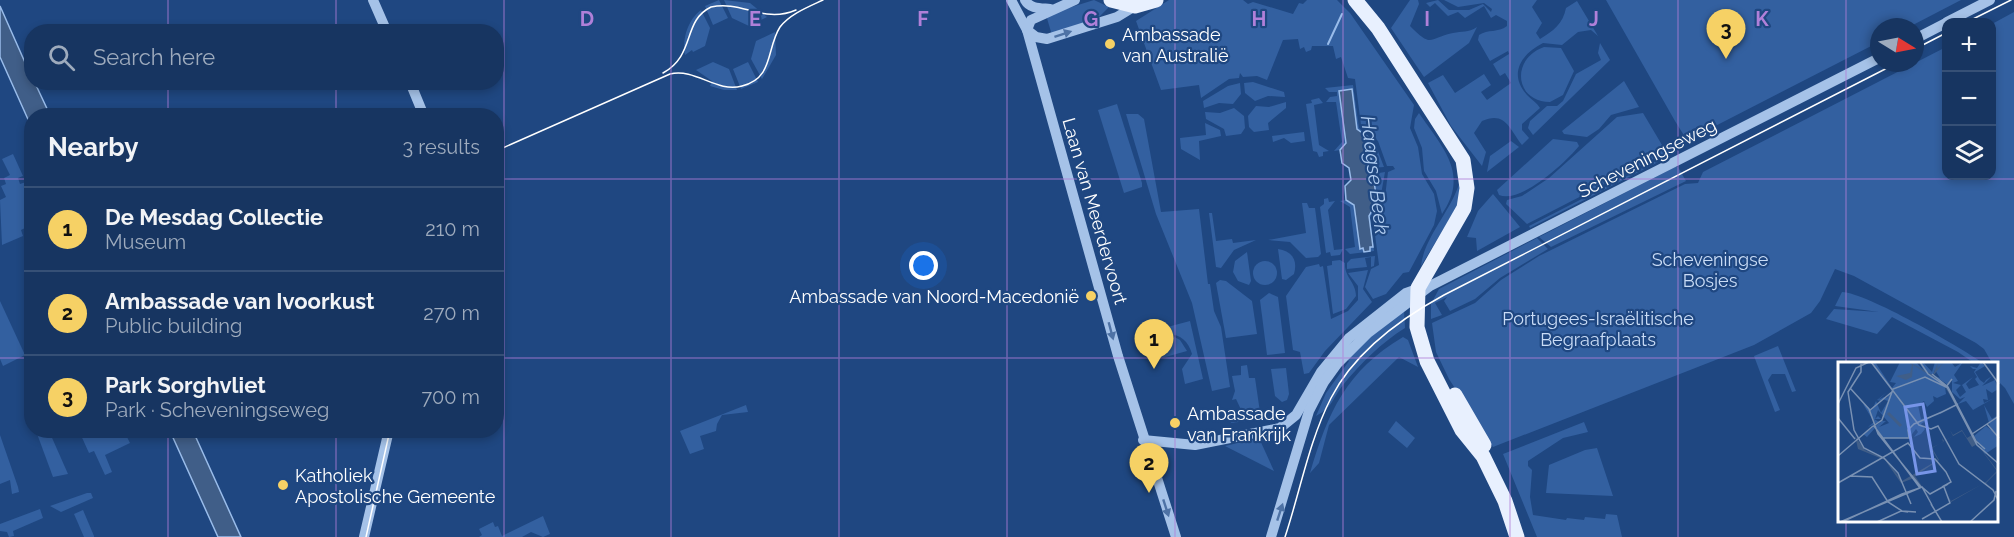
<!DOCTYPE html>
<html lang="en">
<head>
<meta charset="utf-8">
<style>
	body { margin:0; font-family:Raleway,sans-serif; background:#24406a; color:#f1f3f6 }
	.controls { position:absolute; right:18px; top:18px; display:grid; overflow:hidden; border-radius:12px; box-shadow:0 3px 9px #0003 }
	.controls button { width:54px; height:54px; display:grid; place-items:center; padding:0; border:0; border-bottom:2px solid #365076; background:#173561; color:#f1f3f6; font:30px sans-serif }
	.compass { position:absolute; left:1870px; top:18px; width:54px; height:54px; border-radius:50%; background:#173561; box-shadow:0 3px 9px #0003; rotate:100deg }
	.you { position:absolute; left:924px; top:266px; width:21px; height:21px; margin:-15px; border:4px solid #fff; border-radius:50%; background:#1a73e8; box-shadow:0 0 0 9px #1a73e833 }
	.badge { display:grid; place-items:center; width:39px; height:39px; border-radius:50%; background:#f6d165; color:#111; font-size:20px; font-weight:700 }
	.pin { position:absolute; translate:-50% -50px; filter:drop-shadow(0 2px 3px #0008) }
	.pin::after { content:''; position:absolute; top:32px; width:21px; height:18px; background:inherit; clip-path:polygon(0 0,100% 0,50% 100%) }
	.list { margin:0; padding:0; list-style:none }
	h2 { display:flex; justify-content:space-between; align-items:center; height:78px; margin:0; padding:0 24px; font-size:26px }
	h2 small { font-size:20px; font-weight:400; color:#9eabbd }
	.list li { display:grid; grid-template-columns:39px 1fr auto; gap:18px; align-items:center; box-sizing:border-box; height:84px; padding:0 24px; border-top:2px solid #365076 }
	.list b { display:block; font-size:22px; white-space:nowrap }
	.list p { margin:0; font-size:20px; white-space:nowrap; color:#9eabbd }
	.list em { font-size:20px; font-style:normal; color:#9eabbd }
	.icon { flex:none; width:33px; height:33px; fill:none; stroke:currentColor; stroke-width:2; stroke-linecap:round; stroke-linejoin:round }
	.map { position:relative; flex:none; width:2014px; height:537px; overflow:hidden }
	.search { position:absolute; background:#173561; box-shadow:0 3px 9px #0003; left:24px; top:24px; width:480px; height:66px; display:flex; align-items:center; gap:15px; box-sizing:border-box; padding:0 21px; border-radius:24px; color:#9eabbd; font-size:22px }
	.panel { position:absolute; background:#173561; box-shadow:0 3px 9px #0003; left:24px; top:108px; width:480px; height:330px; border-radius:24px }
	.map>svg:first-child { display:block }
	.green { fill:#3360a0 }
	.water { fill:#405e88; stroke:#99bcea; stroke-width:1.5 }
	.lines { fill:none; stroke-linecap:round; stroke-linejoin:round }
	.stream { stroke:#99bcea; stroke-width:2 }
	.minor { stroke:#a5c2e8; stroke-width:10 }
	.major { stroke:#e8f0fe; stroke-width:15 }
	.tram { stroke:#fff; stroke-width:1.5 }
	.oneway { fill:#4e72a5 }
	.grid { fill:none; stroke:#b080d9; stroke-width:1.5; stroke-opacity:0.55 }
	.poi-dot { fill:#f6d165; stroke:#1f4781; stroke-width:2 }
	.labels { text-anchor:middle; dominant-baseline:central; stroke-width:4.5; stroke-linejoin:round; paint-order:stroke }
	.poi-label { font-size:18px; fill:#fff; stroke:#1f4781; text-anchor:start }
	.street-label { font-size:18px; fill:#fff; stroke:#1f4781 }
	.park-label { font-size:18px; fill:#c9dcf6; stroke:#1f4781 }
	.water-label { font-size:20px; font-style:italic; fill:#b0ccf0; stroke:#1f4781 }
	.inset-river { fill:none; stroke:#405e88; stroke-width:3 }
	.inset-road { fill:none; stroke:#7991b3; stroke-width:1.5 }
	.view { fill:#7795e8; fill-opacity:0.15; stroke:#7795e8; stroke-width:3 }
	.inset-edge { fill:none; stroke:#fff; stroke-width:3 }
	.grid-label { font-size:20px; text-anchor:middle; font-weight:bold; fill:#b080d9; stroke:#1f4781; stroke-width:4.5; stroke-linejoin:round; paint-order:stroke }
</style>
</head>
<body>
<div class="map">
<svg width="2014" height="537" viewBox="0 0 2014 537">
	<rect width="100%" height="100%" fill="#1f4781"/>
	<g class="green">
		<polygon points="719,0 728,18 713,25 705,6"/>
		<polygon points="724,0 750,3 767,17 749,26 732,18"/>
		<polygon points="1094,0 1109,7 1099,17 1052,35 1046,15"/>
		<polygon points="1169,0 1243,0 1248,4 1253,2 1293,14 1299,3 1303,4 1307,0 1337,0 1350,13 1414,105 1410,128 1418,147 1422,174 1434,194 1437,211 1434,225 1409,272 1403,273 1386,294 1373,299 1365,287 1371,269 1379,265 1373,219 1385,197 1388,172 1395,169 1393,166 1387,166 1378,141 1361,125 1355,79 1348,78 1341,57 1336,59 1333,46 1312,46 1311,50 1306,52 1304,47 1300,49 1298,39 1283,40 1267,80 1257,76 1243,77 1240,73 1239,78 1229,79 1201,98 1199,85 1161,90 1136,21"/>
		<path d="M1410,0h8l1,4 -9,22c23,23 18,12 43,7 9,-2 15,0 24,-6l-8,16 -45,34 -33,-49z"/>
		<path d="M1438,0l11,10h20l14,-6 8,8 1,-3 -8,-6 -26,4 -14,-7h93l-5,7 10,16 -6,10 4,6c13,-8 23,-15 26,-31l11,-7 21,35 -7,-6 -13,2 -16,13 -19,-2c-22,11 -35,31 -16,52 5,5 10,8 13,13l-18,16v6l7,8 -7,7c-13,-17 -17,-34 -40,-24l-8,12 12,19 -4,14 -31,-40 -23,-43 15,-8 12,18 29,-19 7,11 -10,7 6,8 24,-17 -6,-10 -5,3 -7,-12 16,-10 -1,-3 -18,10 -12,-21 1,-5c9,-6 19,-2 28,-9v-5l-11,-6 -5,3 -7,-12 -19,12 -7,-6 -10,4 -13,-13 -5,4 -4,-4z"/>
		<polygon points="1606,0 1961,0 1909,27 1879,27 1879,42 1690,139 1685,137 1675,121"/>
		<path d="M701,10l9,18 -5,18 -12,6 -1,-2 -7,5c-3,-17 3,-35 16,-45z"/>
		<polygon points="2014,12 2014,404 2005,388 1998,381 1998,363 1992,363 1984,349 1976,343 1854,276 1835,269 1820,301 1811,313 1754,345 1493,447 1449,379 1436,352 1432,323 1475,303 1501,280 1539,256 1685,184 1698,183 1703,172 1946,47 1946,176 1992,176 1992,24"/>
		<polygon points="775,32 776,55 762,79 751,59 756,41"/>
		<polygon points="1600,43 1610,60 1533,135 1528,128 1530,121 1547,106 1557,106 1563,101 1576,74 1601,60 1598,53"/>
		<path d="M1544,47l17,1 13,23 -11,24 -13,7c-35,0 -40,-43 -6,-55z"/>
		<polygon points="713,62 729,69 737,90 724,90 710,86 712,81 696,70"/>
		<polygon points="748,62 758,82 741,89 733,69"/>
		<polygon points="1624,81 1639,107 1611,115 1599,129 1587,137 1564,134 1562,131"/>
		<polygon points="1253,82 1284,92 1285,97 1268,96 1255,101 1245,93 1244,83"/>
		<polygon points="1240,83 1241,94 1233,104 1219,103 1204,108 1203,101 1228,86"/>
		<polygon points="1353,85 1359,128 1374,141 1384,167 1372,168 1369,138 1357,129 1339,91 1346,143 1340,150 1334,151 1342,142 1336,102 1326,102 1330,97 1337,96 1337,92 1329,92 1325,88"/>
		<polygon points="1319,98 1323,103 1314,105 1319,145 1329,151 1323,152 1323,156 1319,157 1317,152 1313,151 1306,104 1312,103 1311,100"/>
		<polygon points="1286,102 1286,108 1268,123 1269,130 1254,132 1249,127 1248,116 1256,106 1269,107"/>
		<polygon points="1117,104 1142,183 1142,187 1124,193 1098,110"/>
		<polygon points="1234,108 1244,116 1245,128 1241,134 1226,136 1224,129 1206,119 1205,112 1220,113"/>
		<path d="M1419,113c23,34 51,61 23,101l-6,-23 -12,-20 -2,-23 -8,-20 1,-9z"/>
		<polygon points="1643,113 1665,150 1663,154 1527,224 1506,204 1507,200 1522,196 1549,178 1617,117"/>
		<polygon points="1126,114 1138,114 1144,119 1161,212 1199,209 1208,284 1210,284 1214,311 1221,327 1230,387 1212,391 1192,303 1156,214"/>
		<polygon points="1205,123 1220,130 1221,136 1199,141 1200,160 1181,149 1180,138 1206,135"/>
		<polygon points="1304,132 1305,141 1291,143 1284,138 1273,142 1272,136"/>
		<path d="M1553,139l24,3 2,4c-13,16 -58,58 -80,49l-2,-5z"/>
		<polygon points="1511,141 1519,147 1487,172 1490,156"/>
		<polygon points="13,154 23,176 18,178 20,184 26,182 31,195 31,225 21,230 23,236 2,245 0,200 6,197 1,186 6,184 4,178 10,175 2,159"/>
		<polygon points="1664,157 1664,159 1530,228 1529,226"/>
		<polygon points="1675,167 1678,167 1686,181 1551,247 1539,237"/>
		<polygon points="1385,172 1380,200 1370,218 1374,251 1350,254 1345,249 1355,247 1350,207 1340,201 1346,200 1354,205 1360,248 1372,247 1369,216 1377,202 1373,174"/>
		<path d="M1460,181l-2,24 -37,61c3,-29 31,-56 39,-85z"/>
		<polygon points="1493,194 1520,227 1477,251 1476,238 1467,237 1478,211"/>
		<polygon points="1328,198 1329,202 1335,201 1328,210 1334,250 1343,249 1340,255 1331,256 1330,252 1326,253 1320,207 1324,204 1324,199"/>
		<polygon points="1302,203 1307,203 1309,208 1315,208 1321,254 1318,257 1306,258 1290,242 1268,240 1306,233"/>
		<polygon points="1209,213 1212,213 1216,241 1232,239 1233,243 1256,240 1234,250 1221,268 1216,267"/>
		<polygon points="1537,238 1548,249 1500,278 1475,299 1450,311 1444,301 1447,297 1435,303 1442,315 1431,319 1431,304 1439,289"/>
		<path d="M1278,249c14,2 20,11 16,25l-8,6 -4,-1z"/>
		<polygon points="1247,252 1251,281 1249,285 1238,281 1233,272 1235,261"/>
		<polygon points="1375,256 1374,266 1371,267 1371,257 1365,258 1367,267 1347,269 1347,263 1351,259"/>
		<path d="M1340,260l5,3c-1,14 11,19 11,33l-10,13 -13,5 -6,-48 5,-1v-4z"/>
		<circle cx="1265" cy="273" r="12"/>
		<polygon points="1319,264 1320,267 1323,266 1331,319 1348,311 1358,300 1358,286 1348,273 1368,270 1363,289 1372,302 1325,351 1309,373 1304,374 1300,352 1293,350 1286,296 1306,267"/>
		<polygon points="1220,280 1226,281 1252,301 1257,334 1226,338 1216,283"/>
		<path d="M1842,292c25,1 118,55 141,71h-9l-16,-11 -66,-35 -15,17 -51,-15 8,-10 45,3 -44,-6z"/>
		<polygon points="1269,293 1278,297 1285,353 1267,355 1260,300"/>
		<polygon points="0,301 25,355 3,366 0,359"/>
		<path d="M1404,310l1,18c-24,15 -44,35 -62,57 -11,14 -10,22 -27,31l10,-23 23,-32 -3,-2 21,-21z"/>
		<path d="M1190,321l13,58 -18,5 -3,-15 10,-15c-5,-19 -22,-25 -40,-15l-11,-5z"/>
		<polygon points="1171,335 1180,340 1187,351 1158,359 1154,354 1155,344 1161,336"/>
		<path d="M1403,337l5,3 10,27 -19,-10 -70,68 -10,38 -9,10c18,-61 36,-102 93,-136z"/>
		<polygon points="1778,346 1796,391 1792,392 1785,374 1772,374 1768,380 1780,410 1775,412 1754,356"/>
		<polygon points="1247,365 1249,378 1255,378 1261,419 1231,423 1230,419 1244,416 1236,399 1232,400 1235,391 1232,376 1241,375 1241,366"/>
		<polygon points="1286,368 1289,394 1287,400 1282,402 1275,396 1271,369"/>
		<polygon points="746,405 748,412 722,415 717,424 716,431 700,436 704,449 690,454 680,431"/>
		<polygon points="1396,421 1415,438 1407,448 1388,432"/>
		<polygon points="1584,422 1588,432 1563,438 1528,461 1528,466 1532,470 1530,497 1533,515 1566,520 1567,518 1584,520 1585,517 1605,519 1606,514 1617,515 1622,537 1537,537 1503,454"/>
		<polygon points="36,431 49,431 68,474 53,477"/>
		<polygon points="79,431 124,431 130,443 105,455 112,472 105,475 94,451 89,453"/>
		<polygon points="0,435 18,487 19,492 12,494 10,480 0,484"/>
		<polygon points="1259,438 1274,471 1225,446"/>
		<polygon points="1597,448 1613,496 1546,493 1549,465 1585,450"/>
		<polygon points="87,493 91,493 93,498 61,512 50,506"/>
		<polygon points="40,509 43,518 13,531 14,536 9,537 7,532 0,531 0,524"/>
		<polygon points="83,510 94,536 94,537 84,537 74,514"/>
		<polygon points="543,516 550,534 543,537 531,532 522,537 479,537 482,535 479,529 493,522 495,527 498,526 502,536"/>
	</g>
	<g class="water">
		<polygon points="0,6 31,76 32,82 35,83 50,115 32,116 31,126 0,57"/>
		<polygon points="1352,89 1357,129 1369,138 1372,168 1375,168 1376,174 1373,174 1377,202 1369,216 1373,247 1370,247 1370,251 1364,252 1363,248 1360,249 1354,205 1346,200 1345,186 1351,180 1349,168 1342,163 1340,150 1346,143 1339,91"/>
		<polygon points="170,431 193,431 241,537 218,537"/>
	</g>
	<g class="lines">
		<polyline class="stream" points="1328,44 1342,14"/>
		<g class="minor">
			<polyline points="373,0 387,32"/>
			<polyline points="1011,0 1027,30 1118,356 1176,537"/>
			<path d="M1025,0c5,9 16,8 25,9"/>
			<polyline points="1947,22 1990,0"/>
			<polyline points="1027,30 1036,37 1047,39 1117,17 1135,6"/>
			<polyline points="1027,30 1031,20 1075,0"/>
			<polyline points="1915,39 1946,23"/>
			<polyline points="410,82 424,116"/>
			<polyline points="1143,440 1195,445 1280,428 1296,415 1321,372 1349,338 1406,293 1423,287"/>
			<polyline points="364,537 389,430"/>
			<polyline points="1271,537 1309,411 1324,382 1337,364 1368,333 1430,286 1879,58"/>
		</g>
		<g class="major">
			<polyline points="1111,0 1135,6 1156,0"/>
			<polyline points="1355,0 1378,28 1463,160 1467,188 1464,208 1418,288 1417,327 1427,361 1462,430 1483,456 1505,501 1517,537"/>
			<polyline points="1455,395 1484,445"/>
		</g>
		<g class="tram">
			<polyline points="1967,22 2011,0"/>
			<polyline points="1915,49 1946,33"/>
			<path d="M663,73c33,-18 19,-52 48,-66 31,-7 52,17 85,3"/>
			<path d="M496,151l174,-77c26,-6 46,19 72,12 32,-8 24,-37 38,-59 10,-13 28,-20 43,-27"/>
			<polyline points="366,537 390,430"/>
			<path d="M1285,537c15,-45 24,-96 46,-139 23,-45 69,-79 113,-103l453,-232"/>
		</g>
	</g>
	<defs><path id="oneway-solid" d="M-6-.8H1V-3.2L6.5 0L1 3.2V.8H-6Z" transform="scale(1.5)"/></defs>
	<g class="oneway">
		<use href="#oneway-solid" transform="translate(1063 34) rotate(-18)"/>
		<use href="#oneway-solid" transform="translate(1111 331) rotate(75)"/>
		<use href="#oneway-solid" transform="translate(1166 508) rotate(72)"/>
		<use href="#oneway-solid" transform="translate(1280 512) rotate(-72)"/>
	</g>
	<path class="grid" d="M168,0v32M336,0v32M504,0v537M671,0v537M839,0v537M1007,0v537M1175,0v537M1343,0v537M1510,0v537M1678,0v537M1846,0v363M168,82v34M336,82v34M0,179h32M496,179h1518M0,358h32M496,358h1518M168,430v107M336,430v107M1846,520v17"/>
	<g class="poi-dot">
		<circle cx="1110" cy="44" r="6"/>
		<circle cx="1091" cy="296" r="6"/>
		<circle cx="1175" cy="423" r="6"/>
		<circle cx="283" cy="485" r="6"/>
	</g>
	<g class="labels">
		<g class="poi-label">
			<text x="1122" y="34">Ambassade<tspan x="1122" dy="21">van Australië</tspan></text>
			<text x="1079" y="296" text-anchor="end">Ambassade van Noord-Macedonië</text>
			<text x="1187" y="413">Ambassade<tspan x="1187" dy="21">van Frankrijk</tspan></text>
			<text x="295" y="475">Katholiek<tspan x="295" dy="21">Apostolische Gemeente</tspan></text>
		</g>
		<g class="street-label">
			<text transform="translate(1647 158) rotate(-27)">Scheveningseweg</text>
			<text transform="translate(1095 211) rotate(74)">Laan van Meerdervoort</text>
		</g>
		<g class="park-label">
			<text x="1710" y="259">Scheveningse<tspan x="1710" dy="21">Bosjes</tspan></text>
			<text x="1598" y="318">Portugees-Israëlitische<tspan x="1598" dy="21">Begraafplaats</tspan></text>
		</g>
		<g class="water-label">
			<text transform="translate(1375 175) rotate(83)">Haagse Beek</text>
		</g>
	</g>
	<g transform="translate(1838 362)">
		<rect width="160" height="160" fill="#1f4781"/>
		<path d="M37,0l17,26 4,-5 -6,-1 10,-20h16l8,9 -5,-9h4l9,10 3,-10h16l4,5 8,-5 -9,13 4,6 -5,2 8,2 -5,5 4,7 6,-5 -4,-7 11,-8 -7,7 3,5 10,-4 -4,-6 2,-2 -3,-5 2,-3h-3l-3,-3 7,2 4,-6 4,4 -10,6 5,8 4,3 2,-3 6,-4 -10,10 13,-6 3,9 -6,4 -6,-4 2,11 -5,-1 1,4 10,-5 -21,12 -7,-9 -8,3 7,-7 -5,2 -8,-7v-13l-4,6 -13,-9 5,2 -5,-8 -2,5 13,10 11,18 -12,-16 1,7 -9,4 -4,-2 1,5 -7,6 -3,-6 -6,4 3,14 12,-3 -12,8 4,5 -4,5 -7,3 4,-5 -2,-3 -7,9h-27l-7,-10 -8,9 -4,-3 18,-12 -2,-1h7l-7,6 10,-4 -11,-13 -3,9 3,-3 3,3h-7l5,3 -11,5 6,-5 -11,-18 9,6 4,-9 5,12 7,-12 -6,-2 -2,7 1,-5 -4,-1 10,-8 -9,8 6,-3 3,1 5,-7 21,26 -41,-53zM146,43l8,14 6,-4 1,30 -14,9 -11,-18 12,-10 5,4z" fill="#3360a0"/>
		<path d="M71,0l24,13 5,-13 -1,7 7,-7 -11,14 11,7 34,62 20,26 -12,12 12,13 -14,-13 -33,19 -5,-9 -14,8 -18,-23 -13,5 -16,-23 -27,-11 -3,-13 10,14 21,9 16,22 36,-21 -7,-12 12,-6 -1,-4 2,3 9,-5 -3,-6 3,5 9,-5 5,8 5,-3 -29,-52 -30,-18 -1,12 -6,3 -10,-4 14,-3 2,-8zM124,69l10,16 5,-3 20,27 -11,11 -35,19 -5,-8 -14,8 -17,-25 24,-16 -7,-12z" fill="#405e88" fill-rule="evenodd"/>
		<path class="inset-river" d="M50,51l13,13"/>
		<path class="inset-road" d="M33,0l48,63 12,4 7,-3 21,38 34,26 5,10M82,0l8,12 19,13 30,58 22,19M145,0l16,22M23,2v8l-13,20 6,38 10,18 20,10 14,15 13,31M94,12l16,13 28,54 9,8M12,26l19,21 9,25 43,53M0,42l18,-36 13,-6M31,49l24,-20M102,51l18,-9M0,56l17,21M149,62l12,14M36,64l46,62M34,65l10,-7 11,-31 32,-12 21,10 6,-8M134,72l27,-18M44,76h27l-1,-8 6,-6 28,-12M0,94l35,-30M12,114l22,1 16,25 14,9 14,1M0,121l70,-40 12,15 15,1 11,13 5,10 -9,5M93,142l11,18M84,157l28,-16 -6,-16M2,160l82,-35 10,18M4,160l60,-28 20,-7 8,7 18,-10M39,160l24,-11 7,1M132,160l24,-22 2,-9"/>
		<path class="view" d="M85,42l12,67 -18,3 -12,-67z"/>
		<rect width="160" height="160" class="inset-edge"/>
	</g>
	<g class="grid-label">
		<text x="587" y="26">D</text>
		<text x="755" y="26">E</text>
		<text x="923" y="26">F</text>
		<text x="1091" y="26">G</text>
		<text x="1259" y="26">H</text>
		<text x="1427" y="26">I</text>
		<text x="1594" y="26">J</text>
		<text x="1762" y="26">K</text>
	</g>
</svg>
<div class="controls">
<button>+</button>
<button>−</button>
<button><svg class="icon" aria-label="layers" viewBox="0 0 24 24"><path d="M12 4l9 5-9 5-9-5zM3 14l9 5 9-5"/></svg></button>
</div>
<svg class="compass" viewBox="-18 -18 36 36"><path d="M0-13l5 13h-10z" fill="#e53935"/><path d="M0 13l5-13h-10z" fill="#9eabbd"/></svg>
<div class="you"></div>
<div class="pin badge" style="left:1154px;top:369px">1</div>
<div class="pin badge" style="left:1149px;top:493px">2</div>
<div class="pin badge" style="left:1726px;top:59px">3</div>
<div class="search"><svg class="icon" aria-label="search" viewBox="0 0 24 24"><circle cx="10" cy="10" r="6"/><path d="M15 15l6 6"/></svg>Search here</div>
<section class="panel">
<h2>Nearby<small>3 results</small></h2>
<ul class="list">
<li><span class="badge">1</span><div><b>De Mesdag Collectie</b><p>Museum</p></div><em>210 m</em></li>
<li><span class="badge">2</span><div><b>Ambassade van Ivoorkust</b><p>Public building</p></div><em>270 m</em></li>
<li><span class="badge">3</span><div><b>Park Sorghvliet</b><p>Park · Scheveningseweg</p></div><em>700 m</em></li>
</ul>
</section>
</div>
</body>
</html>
